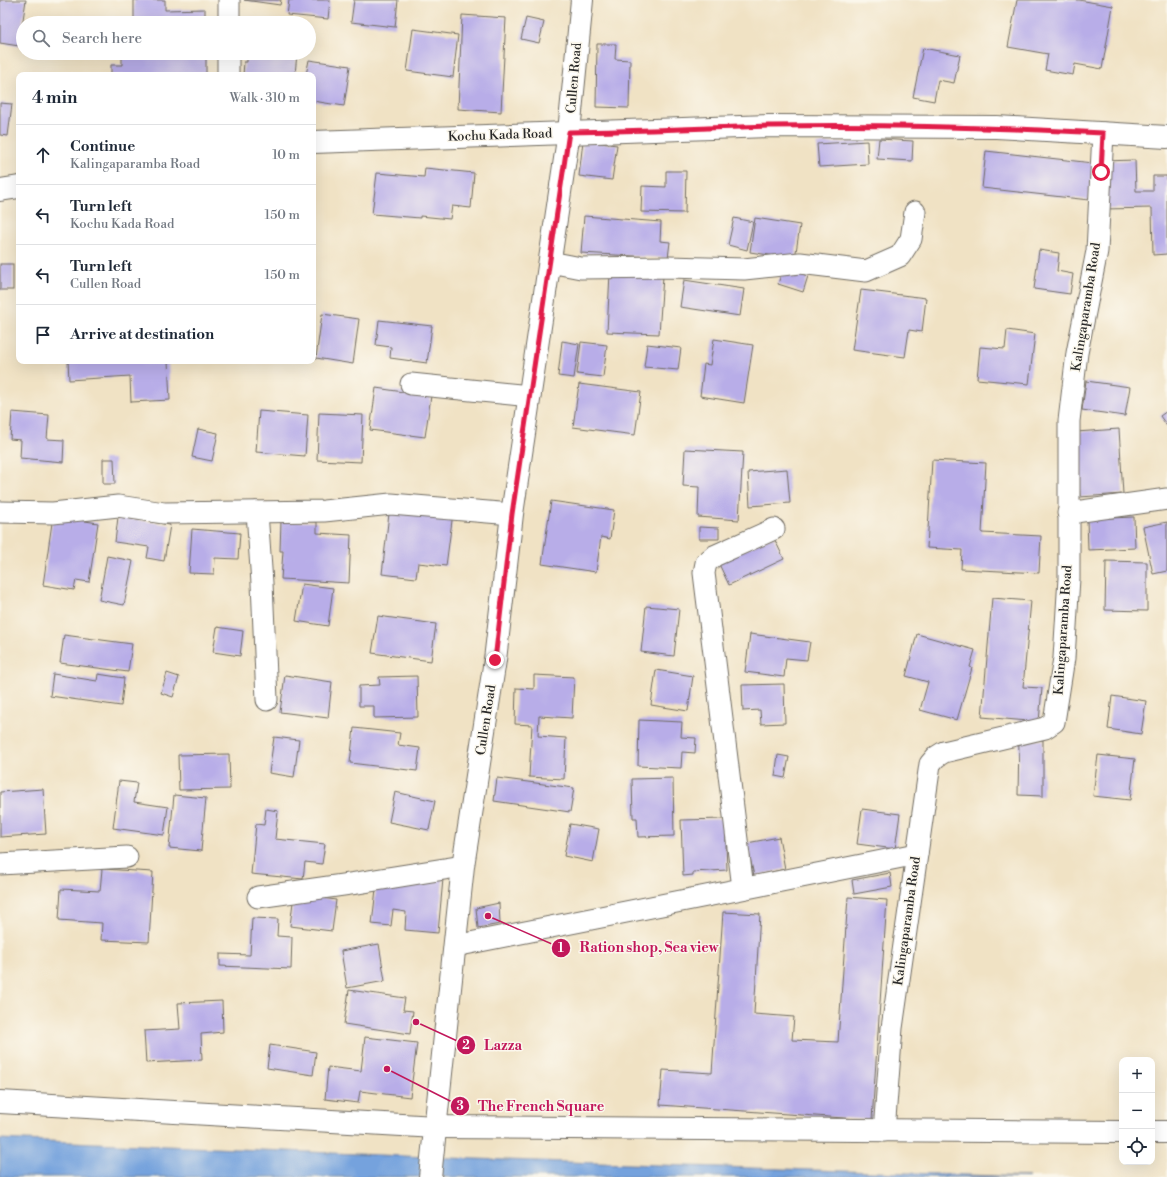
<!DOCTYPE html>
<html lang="en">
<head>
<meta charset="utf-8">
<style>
	body { margin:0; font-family:"Libre Bodoni",serif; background:#f2f2f3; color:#1f2937 }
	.controls { position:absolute; right:12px; bottom:12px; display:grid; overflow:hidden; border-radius:8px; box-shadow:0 4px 16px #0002 }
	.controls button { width:36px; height:36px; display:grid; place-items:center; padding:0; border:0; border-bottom:1px solid #e0e1e3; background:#fff; color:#1f2937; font:20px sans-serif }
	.stop { position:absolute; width:12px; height:12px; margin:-9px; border:3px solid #e11d48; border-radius:50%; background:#fff }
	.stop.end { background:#e11d48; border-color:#fff; box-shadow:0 1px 4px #0008 }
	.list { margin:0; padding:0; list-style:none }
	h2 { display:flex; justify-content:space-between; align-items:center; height:52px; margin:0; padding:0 16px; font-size:17px }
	h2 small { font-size:13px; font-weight:400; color:#747a83 }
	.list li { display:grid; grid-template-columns:26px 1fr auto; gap:12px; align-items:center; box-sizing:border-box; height:60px; padding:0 16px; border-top:1px solid #e0e1e3 }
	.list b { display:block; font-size:15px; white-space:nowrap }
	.list p { margin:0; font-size:13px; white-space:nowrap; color:#747a83 }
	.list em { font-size:13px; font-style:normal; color:#747a83 }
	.icon { flex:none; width:22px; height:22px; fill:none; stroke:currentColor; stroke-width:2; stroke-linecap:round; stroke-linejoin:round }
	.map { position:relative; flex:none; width:1167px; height:1177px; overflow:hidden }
	.search { position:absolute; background:#fff; box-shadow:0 4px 16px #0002; left:16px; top:16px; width:300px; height:44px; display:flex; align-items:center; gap:10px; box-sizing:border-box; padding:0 14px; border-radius:22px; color:#747a83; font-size:15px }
	.panel { position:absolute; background:#fff; box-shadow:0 4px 16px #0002; left:16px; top:72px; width:300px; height:292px; border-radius:8px }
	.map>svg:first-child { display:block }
	.water { fill:#74a2dd; stroke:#506684 }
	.building { fill:#b8ade8 }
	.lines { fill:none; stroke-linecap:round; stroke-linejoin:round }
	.minor-casing { stroke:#706b61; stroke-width:23 }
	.secondary-casing { stroke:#706b61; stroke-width:24 }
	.minor { stroke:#fff; stroke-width:21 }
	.secondary { stroke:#fff; stroke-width:22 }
	.route { stroke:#e11d48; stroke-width:5 }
	.labels { text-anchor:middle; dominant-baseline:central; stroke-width:3; stroke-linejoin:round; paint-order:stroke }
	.street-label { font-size:13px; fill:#2b2b2b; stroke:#fbf7ec }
	.leader { fill:none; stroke:#c2185b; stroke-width:1.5 }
	.callout-dot { fill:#c2185b; stroke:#fbf7ec; stroke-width:1.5 }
	.mark-label { font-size:12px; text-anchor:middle; font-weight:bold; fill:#fff }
	.callout-label { font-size:14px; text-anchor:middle; font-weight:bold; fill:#c2185b; stroke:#fbf7ec; stroke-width:3; stroke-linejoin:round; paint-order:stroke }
</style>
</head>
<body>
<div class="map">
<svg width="1167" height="1177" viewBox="0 0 1167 1177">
	<rect width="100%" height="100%" fill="#fbf7ec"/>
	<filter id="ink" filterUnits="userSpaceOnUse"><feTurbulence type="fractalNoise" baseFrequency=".025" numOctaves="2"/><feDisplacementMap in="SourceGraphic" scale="8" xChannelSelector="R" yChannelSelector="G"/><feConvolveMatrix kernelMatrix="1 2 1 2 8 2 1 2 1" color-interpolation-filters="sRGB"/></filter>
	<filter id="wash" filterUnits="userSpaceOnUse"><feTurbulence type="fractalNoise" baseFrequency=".012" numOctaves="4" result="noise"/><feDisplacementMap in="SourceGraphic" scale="16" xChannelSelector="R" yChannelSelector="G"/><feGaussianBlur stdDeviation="0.9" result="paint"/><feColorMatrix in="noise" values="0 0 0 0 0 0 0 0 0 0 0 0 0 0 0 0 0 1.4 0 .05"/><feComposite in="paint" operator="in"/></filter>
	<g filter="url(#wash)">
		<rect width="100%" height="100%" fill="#f0e2c4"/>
		<polygon class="water" points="0,1139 475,1159 1029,1177 0,1177"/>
		<g id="blocks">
			<g class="building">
				<polygon points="0,0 26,0 19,46 0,43"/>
				<polygon points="134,0 165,0 165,10 205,9 205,23 134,23"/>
				<polygon points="244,0 281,0 280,5"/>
				<polygon points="289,0 330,0 328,19 287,15"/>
				<polygon points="354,0 398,0 395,27 351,22"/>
				<polygon points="1017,0 1079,0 1113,6 1102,69 1075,64 1073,75 1045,70 1048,54 1008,47"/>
				<polygon points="462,15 506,18 501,112 458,109"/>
				<polygon points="526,18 544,22 539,43 521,39"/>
				<polygon points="413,29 458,35 453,77 407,71"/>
				<polygon points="597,44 616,44 615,59 630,60 629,108 596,107"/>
				<polygon points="923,48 960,55 954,83 938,80 934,101 913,97"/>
				<polygon points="122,53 206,53 206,75 111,75 111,65 122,65"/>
				<polygon points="247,53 297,53 295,75 243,75 244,62 247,62"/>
				<polygon points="309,60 350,66 344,106 313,101 313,75 306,75"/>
				<polygon points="0,103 12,104 8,136 0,135"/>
				<polygon points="879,139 913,141 912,161 877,159"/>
				<polygon points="583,141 617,145 612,180 579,176"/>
				<polygon points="867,141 868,164 819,167 817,144"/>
				<polygon points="986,151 1093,163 1089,200 982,188"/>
				<polygon points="1135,160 1136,191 1153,191 1153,176 1167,176 1167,254 1153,255 1152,208 1105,209 1104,161"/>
				<polygon points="425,168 474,173 471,208 452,206 450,219 420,216 420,218 372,214 377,173 424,177"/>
				<polygon points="666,171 686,171 685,213 641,212 642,186 666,187"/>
				<polygon points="584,216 661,222 660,241 670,242 668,258 581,253"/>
				<polygon points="734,218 753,222 747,250 728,245"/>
				<polygon points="755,218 800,225 795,259 750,252"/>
				<polygon points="1039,250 1059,253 1057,271 1073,274 1070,294 1034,289"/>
				<rect x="0" y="264" width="13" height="26"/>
				<polygon points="783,268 808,276 803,292 778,284"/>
				<polygon points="610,273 663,276 659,334 607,332"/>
				<polygon points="684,280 744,289 740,316 680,307"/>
				<polygon points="861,290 926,298 922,332 909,330 905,357 852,350"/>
				<polygon points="322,314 359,319 353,364 316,358"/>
				<polygon points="379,320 432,326 427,363 390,358 391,347 376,345"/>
				<polygon points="1007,330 1035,334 1029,384 977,379 980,347 1005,349"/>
				<polygon points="714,339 753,345 744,403 700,396 704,364 710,365"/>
				<polygon points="562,341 579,344 574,378 558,376"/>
				<polygon points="581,342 607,345 603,377 577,374"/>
				<polygon points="647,344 681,348 678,370 644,367"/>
				<polygon points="68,361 168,361 170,400 131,402 130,376 69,380"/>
				<polygon points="1086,381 1130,387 1125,416 1082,410"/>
				<polygon points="579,384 641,392 635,435 573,427"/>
				<polygon points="376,388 431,396 425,437 370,430"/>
				<polygon points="259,411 308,415 305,456 256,452"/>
				<polygon points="1167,411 1167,426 1160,416"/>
				<polygon points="12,412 49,415 47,439 64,440 63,462 20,458 21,440 10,439"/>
				<polygon points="319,413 363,415 361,462 317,460"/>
				<polygon points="198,429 218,433 212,461 192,457"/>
				<polygon points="1119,429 1123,494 1080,497 1076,432"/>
				<polygon points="685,449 743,452 739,520 698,517 699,487 683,486"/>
				<polygon points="103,459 114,459 115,484 103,484"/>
				<polygon points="932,460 986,463 982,533 1041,536 1039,573 961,569 962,550 927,548"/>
				<polygon points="787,469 790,503 750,506 748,472"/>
				<polygon points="551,501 614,510 610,539 601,537 596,572 542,564"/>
				<polygon points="390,505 453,513 446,566 418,563 416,578 382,574"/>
				<polygon points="53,516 98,523 89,582 76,580 74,590 43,585"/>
				<polygon points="118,517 170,525 164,561 147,558 149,547 115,542"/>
				<polygon points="1134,517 1135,548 1088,550 1087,519"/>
				<polygon points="281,521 317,522 317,533 351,535 349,583 281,579 283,551 280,551"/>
				<polygon points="1167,522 1167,571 1153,574 1143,527"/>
				<polygon points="699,527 719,528 719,539 699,539"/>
				<polygon points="192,529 240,533 238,559 215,558 214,574 189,573"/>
				<polygon points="773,536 784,559 729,585 718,562"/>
				<polygon points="107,556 133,561 124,605 99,600"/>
				<polygon points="1106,561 1147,562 1147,611 1105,610"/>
				<polygon points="302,584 333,588 328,626 296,621"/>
				<polygon points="992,598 1031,601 1023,687 1042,688 1039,722 982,717"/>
				<polygon points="646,606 679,609 674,656 641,652"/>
				<polygon points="378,616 436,624 431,661 372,653"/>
				<polygon points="217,627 243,631 240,656 213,652"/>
				<polygon points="750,634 810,642 807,660 786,658 784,677 745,672"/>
				<polygon points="917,634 975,650 970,667 972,668 957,720 920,710 928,682 906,676"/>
				<polygon points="64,635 132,644 128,672 60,663"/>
				<polygon points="656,670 693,676 688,711 651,705"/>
				<polygon points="167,673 179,677 173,697 161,693"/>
				<polygon points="53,674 97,681 98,674 124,678 121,706 50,696"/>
				<polygon points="285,675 332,682 328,718 280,712"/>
				<polygon points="534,675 574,677 572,718 539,716 538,736 566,738 564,779 529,777 532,725 515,724 516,688 534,689"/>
				<polygon points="417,676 418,717 374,718 374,706 359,706 359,686 380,685 379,677"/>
				<polygon points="784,684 785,723 761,724 760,710 743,711 742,685"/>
				<polygon points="1112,696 1146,701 1141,734 1108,729"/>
				<polygon points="639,720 682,722 681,737 696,738 695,753 682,752 681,768 638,766"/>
				<polygon points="354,728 400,733 398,745 420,748 417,771 350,763"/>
				<polygon points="274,737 299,740 294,777 269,773"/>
				<polygon points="1019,740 1043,740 1043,796 1018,795"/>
				<polygon points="229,754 230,789 179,790 178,755"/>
				<polygon points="778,755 789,757 785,778 775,776"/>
				<polygon points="1098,755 1135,759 1130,800 1093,796"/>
				<polygon points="497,778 574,788 570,812 494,801"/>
				<polygon points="673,778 674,836 638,837 637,818 633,818 632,779"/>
				<polygon points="119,781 137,783 134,802 168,807 164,835 113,828"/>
				<polygon points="43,789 46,834 0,837 0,792"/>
				<polygon points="395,792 435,801 429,830 389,822"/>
				<polygon points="174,795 206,798 201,851 169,848"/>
				<polygon points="266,809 278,811 275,839 325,844 322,864 305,862 303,879 251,874 256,824 264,825"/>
				<polygon points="862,809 900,814 895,849 857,844"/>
				<polygon points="725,819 727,870 693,872 693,875 683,876 681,820"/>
				<polygon points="570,824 599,829 593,862 564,856"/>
				<polygon points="779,837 785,869 754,876 747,843"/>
				<polygon points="102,869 153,872 149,942 101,940 102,923 59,920 61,889 100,891"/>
				<polygon points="890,873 892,887 854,894 852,880"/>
				<polygon points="443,879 438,933 405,930 406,912 393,910 391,926 372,924 377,880"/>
				<polygon points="294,894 336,900 332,931 290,926"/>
				<polygon points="848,897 887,900 872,1120 660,1105 663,1070 712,1073 723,912 760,914 754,1014 794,1017 792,1040 838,1042"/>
				<polygon points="499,903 500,924 478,928 476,908"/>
				<polygon points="252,918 278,919 277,936 292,937 291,969 220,966 220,954 250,955"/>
				<polygon points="379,944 385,981 347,988 341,951"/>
				<polygon points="349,990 405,998 403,1010 413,1011 410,1034 344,1024"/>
				<polygon points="222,1001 223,1032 201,1034 202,1060 146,1063 144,1031 180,1029 178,1003"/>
				<polygon points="365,1037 417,1043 410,1097 360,1091 358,1103 325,1099 328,1067 361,1071"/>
				<polygon points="270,1045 316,1052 313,1075 267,1068"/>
			</g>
		</g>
	</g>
	<g filter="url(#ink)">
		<use href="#blocks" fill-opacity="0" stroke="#706b61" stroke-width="1"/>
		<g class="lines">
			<defs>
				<g id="minor">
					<polyline points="229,23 229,0"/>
					<polyline points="228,75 228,53"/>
					<polyline points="550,262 581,268 668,267 744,269 800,263 866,271 900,256 911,239 915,212"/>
					<polyline points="411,384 530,396"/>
					<polyline points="0,512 53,513 118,506 164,513 324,511 391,504 512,514"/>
					<polyline points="257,512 262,583 267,700"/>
					<polyline points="1068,513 1167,499"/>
					<polyline points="0,864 127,857"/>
					<polyline points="743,888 704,573 706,563 714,556 774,529"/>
					<polyline points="258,897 357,883 463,866"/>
					<polyline points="455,946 917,854"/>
					<polyline points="884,1131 892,1028 930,764 936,757 944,752 1045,728 1054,722 1064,658 1069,578 1069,421 1077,353 1097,251 1103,133"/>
				</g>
				<g id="secondary">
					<polyline points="313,142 769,126 996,127 1167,137"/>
					<polyline points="0,190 19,187"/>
					<polyline points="0,1102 436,1127 1122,1132"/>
					<polyline points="1152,1132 1167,1132"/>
					<polyline points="430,1177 463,866 495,660 512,514 569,132 582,0"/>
				</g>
			</defs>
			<use href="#minor" class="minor-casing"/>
			<use href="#secondary" class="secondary-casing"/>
			<use href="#minor" class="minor"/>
			<use href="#secondary" class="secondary"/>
		</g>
	</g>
	<g class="lines" filter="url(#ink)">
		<path class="route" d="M495,660l17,-146 57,-382c66,-1 133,-4 199,-6 112,-2 223,1 335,7l-2,39"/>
	</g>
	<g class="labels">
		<g class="street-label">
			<text transform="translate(574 78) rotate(-85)">Cullen Road</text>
			<text transform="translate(500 135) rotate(-2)">Kochu Kada Road</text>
			<text transform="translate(1086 307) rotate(-81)">Kalingaparamba Road</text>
			<text transform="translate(1063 630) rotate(-86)">Kalingaparamba Road</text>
			<text transform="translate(486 720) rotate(-81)">Cullen Road</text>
			<text transform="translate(907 921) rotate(-82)">Kalingaparamba Road</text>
		</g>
	</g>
	<path class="leader" d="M488 916L561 948M416 1022L466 1045M387 1069L460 1106"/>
	<g class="callout-dot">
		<circle cx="488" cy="916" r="4"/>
		<circle cx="416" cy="1022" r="4"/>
		<circle cx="387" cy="1069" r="4"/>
		<circle cx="561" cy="948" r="10"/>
		<circle cx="466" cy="1045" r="10"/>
		<circle cx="460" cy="1106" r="10"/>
	</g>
	<g class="mark-label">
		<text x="561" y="952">1</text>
		<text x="466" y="1049">2</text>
		<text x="460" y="1110">3</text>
	</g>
	<g class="callout-label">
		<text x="649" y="952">Ration shop, Sea view</text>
		<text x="503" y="1050">Lazza</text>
		<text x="541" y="1111">The French Square</text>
	</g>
</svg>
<div class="controls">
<button>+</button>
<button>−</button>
<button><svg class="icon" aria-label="locate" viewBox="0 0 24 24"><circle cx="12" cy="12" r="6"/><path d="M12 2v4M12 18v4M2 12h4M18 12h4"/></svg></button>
</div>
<div class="stop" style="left:1101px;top:172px"></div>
<div class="stop end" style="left:495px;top:660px"></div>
<div class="search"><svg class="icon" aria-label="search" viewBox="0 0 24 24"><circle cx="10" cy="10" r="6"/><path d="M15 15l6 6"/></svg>Search here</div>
<section class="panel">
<h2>4 min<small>Walk · 310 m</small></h2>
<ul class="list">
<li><svg class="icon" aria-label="ahead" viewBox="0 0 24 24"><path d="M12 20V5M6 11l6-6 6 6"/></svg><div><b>Continue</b><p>Kalingaparamba Road</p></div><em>10 m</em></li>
<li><svg class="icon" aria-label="left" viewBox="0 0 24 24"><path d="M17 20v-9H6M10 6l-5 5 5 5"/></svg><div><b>Turn left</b><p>Kochu Kada Road</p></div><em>150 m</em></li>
<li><svg class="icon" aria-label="left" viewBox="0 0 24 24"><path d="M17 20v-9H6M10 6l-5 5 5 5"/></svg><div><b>Turn left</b><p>Cullen Road</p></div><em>150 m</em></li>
<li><svg class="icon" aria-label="arrive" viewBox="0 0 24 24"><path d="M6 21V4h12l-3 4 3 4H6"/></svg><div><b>Arrive at destination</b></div></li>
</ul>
</section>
</div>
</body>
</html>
